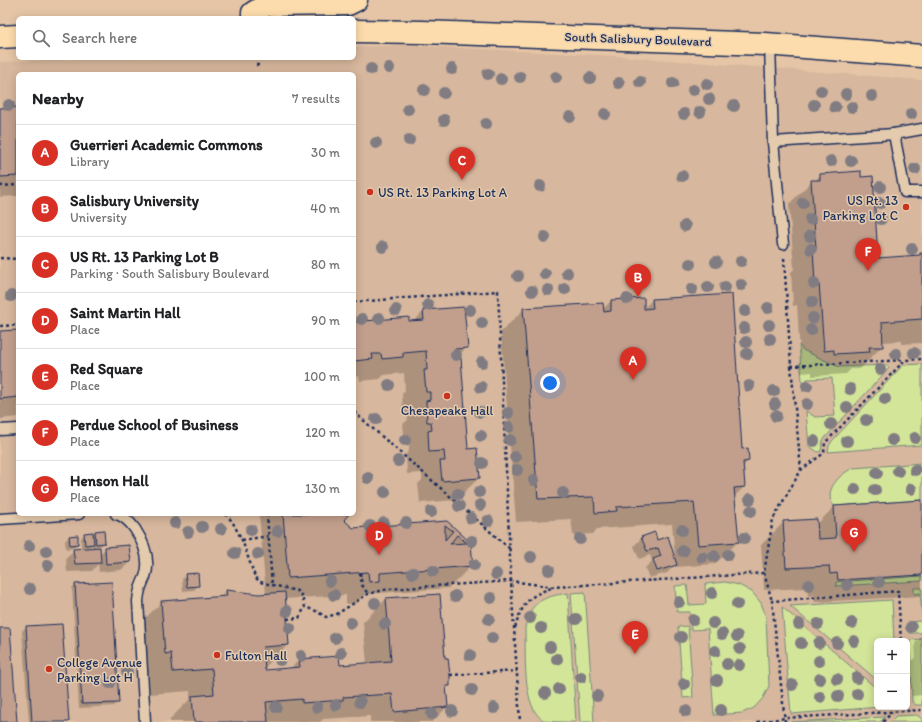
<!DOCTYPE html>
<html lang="en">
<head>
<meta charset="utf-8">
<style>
	body { margin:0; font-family:Itim,sans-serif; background:#f6f6f6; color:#202124 }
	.controls { position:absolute; right:12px; bottom:12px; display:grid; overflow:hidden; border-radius:6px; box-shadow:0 2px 10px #0003 }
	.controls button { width:36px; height:36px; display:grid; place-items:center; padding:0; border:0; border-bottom:1px solid #e0e0e0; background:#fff; color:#202124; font:20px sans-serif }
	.you { position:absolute; left:550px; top:383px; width:14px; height:14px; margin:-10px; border:3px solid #fff; border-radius:50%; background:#1a73e8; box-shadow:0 0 0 6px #1a73e833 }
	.badge { display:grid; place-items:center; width:26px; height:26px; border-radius:50%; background:#d93025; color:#fff; font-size:13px; font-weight:700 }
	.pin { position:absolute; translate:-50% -33px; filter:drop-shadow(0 1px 2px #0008) }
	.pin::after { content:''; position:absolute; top:21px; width:14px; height:12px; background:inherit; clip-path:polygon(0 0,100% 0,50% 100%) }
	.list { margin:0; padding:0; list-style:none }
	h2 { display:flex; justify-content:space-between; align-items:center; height:52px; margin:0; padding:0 16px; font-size:17px }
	h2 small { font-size:13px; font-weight:400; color:#757577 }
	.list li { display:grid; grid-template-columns:26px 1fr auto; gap:12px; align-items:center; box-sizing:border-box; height:56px; padding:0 16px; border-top:1px solid #e0e0e0 }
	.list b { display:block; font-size:15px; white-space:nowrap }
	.list p { margin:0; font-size:13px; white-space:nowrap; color:#757577 }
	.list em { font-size:13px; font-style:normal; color:#757577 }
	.icon { flex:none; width:22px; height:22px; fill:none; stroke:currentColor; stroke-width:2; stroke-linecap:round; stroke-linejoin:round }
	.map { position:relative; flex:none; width:922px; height:722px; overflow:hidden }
	.search { position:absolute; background:#fff; box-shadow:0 2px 10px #0003; left:16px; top:16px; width:340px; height:44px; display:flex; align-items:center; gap:10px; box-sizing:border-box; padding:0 14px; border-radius:6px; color:#757577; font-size:15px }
	.panel { position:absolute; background:#fff; box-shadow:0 2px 10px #0003; left:16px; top:72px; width:340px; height:444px; border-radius:6px }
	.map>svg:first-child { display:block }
	.built { fill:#d7b79d; fill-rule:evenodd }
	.green { fill:#d3e599; stroke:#778a7c }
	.shadow { fill:#0003; fill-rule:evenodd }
	.building { fill:#c29f8d; stroke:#1b2f5e; fill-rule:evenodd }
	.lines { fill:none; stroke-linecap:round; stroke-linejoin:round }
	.service-casing { stroke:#1b2f5e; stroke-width:13 }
	.primary-casing { stroke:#1b2f5e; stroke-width:25 }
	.path { stroke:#1b2f5e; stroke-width:2.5; stroke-dasharray:3 3; stroke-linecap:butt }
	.service { stroke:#e5cbad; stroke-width:10 }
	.primary { stroke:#fcdcac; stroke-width:22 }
	.tree { fill:#807c82 }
	.poi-dot { fill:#c8321e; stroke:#e5cbad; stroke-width:1.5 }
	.labels { text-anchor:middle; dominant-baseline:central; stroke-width:3; stroke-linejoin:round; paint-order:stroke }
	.street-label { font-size:13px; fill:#1b2f5e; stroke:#e5cbad }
	.poi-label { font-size:13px; fill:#1b2f5e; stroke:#e5cbad; text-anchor:start }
</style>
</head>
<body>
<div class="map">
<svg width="922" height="722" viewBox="0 0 922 722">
	<rect width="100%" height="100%" fill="#e6c5a6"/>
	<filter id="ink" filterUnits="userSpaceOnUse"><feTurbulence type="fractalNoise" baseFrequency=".025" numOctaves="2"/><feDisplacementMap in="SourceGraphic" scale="8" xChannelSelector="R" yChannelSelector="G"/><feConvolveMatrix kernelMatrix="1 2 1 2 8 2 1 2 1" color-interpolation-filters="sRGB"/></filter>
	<g filter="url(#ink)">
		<path class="built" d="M403,45l214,11 305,24v642h-922v-660l102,-4h252v-11zM18,74h336v440h-336zM877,641h30v66h-30z"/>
		<g class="green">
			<polygon points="799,345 803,350 839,367 887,365 889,368 823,440 821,451 818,452 809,446 806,411 815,417 835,416 832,378 807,379 803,392"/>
			<polygon points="922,364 922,445 828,452 829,446 832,441 903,365"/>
			<path d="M922,463v37l-88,6c-12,-15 6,-32 19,-38z"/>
			<polygon points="922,576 922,581 836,586 836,582"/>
			<polygon points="725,582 739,585 752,592 761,603 766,617 769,686 763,698 754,708 742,713 714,715 708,629 691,630 690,612 677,612 675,586 687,585 689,605 706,604 705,584"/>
			<polygon points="914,588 922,588 922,613 920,593 914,594"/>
			<polygon points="585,592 586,605 594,722 580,722 571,593"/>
			<path d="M568,593l8,129c-7,0 -26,0 -31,-1 -24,-11 -19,-69 -20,-93 5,-27 18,-31 43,-35z"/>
			<polygon points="892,600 894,641 877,641 877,680 790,606"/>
			<polygon points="782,607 877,689 877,707 880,707 791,714"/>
			<polygon points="922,621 922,633 909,633 909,622"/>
			<polygon points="688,626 693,697 683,698 678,627"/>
			<polygon points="922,639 922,705 916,705 912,702 910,640"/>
			<polygon points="917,715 922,719 922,722 890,722 896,716"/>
			<polygon points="885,717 880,722 791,722"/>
		</g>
		<g class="shadow">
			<polygon points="18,108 18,196 0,197 0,109"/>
			<polygon points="820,175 877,259 917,256 922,254 922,343 901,344 901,341 882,342 882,346 860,369 851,369 846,374 812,376 812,372 801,373 797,305 793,306 791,272 794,269 789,204 812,181 815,181"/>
			<polygon points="652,300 748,461 743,467 744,487 734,497 738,542 715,564 675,567 675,565 667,573 649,578 645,568 652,561 650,555 639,559 634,546 642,537 656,541 675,558 672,524 597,529 593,534 573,535 571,519 516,522 501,332 524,309 602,310 611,301 643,309"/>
			<polygon points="424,311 467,347 454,360 467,450 479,478 456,500 420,503 418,484 422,480 422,473 407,474 406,454 409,450 409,444 405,444 403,424 408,420 407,414 403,414 402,394 405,391 404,373 384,375 380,379 360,381 359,376 354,377 354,323 413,322"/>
			<polygon points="18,331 18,417 0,419 0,332"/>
			<polygon points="922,501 922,596 815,602 815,595 808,596 807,588 764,590 761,545 784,522 816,525 834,507"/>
			<polygon points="259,514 348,514 343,520 353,529 447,522 470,543 472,565 449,588 365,594 356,603 346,604 346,595 284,599 288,645 264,668 264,671 290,669 299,660 339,666 367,664 363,622 386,599 439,595 444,659 449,686 445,690 447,707 432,722 370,722 370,716 323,719 320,722 170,722 170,719 190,699 190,691 150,694 149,675 143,676 139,624 162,602 220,597 226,591 266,595"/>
			<path d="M103,531l1,11 -3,4 -7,1v2l6,5 6,-6 24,14 -9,8 -22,2 -1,-8 -6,7 -25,1 -1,-14 8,-8h7v-12l4,-4 7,1 3,-3zM92,545v4h-4z"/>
			<polygon points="69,537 77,544 73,548 66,549 65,541"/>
			<polygon points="186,575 198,586 194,590 183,591 182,579"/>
			<polygon points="76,585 118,702 114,706 79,708 72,588"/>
			<polygon points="26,627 68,722 29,722 22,631"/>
			<polygon points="922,636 922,695 912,696 910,662 916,657 915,643"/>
		</g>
		<g class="building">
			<polygon points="18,107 18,176 0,177 0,108"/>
			<polygon points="861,171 861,177 873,176 878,258 920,255 920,253 922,253 922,319 882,322 883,347 869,347 870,352 834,354 834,350 824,351 819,283 815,284 813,248 816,248 811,180 820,180 820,174"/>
			<polygon points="732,294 742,449 748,448 749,461 743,462 745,487 734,488 739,542 698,545 694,502 616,507 617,511 595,513 594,497 538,499 523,308 603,303 604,312 611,311 611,300 644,298 644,309 653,308 652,299"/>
			<polygon points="464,307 468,348 455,349 456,359 461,358 468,449 477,448 480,478 442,481 440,461 445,461 444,451 429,452 428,431 432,430 431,422 427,422 426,401 430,400 430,392 426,392 424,370 427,370 426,351 403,353 403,357 382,359 381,354 372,354 373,359 354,361 354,322 409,317 409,321 424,320 423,310"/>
			<polygon points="18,330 18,397 0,399 0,331"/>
			<polygon points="922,500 922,575 838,580 837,573 830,574 829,566 786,568 783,521 817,519 818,539 836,538 834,506"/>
			<path d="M283,514h66l-5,6 9,8 94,-7 24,22 2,23 -93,7v8l-11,1 -1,-10 -80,6zM445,525l8,6 -8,9zM457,535l10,8 -17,1z"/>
			<polygon points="104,530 105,543 96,544 95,531"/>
			<polygon points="93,532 94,544 85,545 84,533"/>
			<polygon points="655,532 657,540 668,536 677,565 657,571 653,559 661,556 658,548 647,551 641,537"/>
			<polygon points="78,535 78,544 70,545 69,536"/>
			<polygon points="129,545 131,562 106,564 105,547"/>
			<polygon points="100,547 101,563 75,564 73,549"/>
			<polygon points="198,573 199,586 187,587 185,574"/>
			<polygon points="112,582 119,703 82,704 75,584"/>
			<polygon points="226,590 259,594 285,592 289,645 263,647 265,670 300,667 299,659 339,656 340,665 391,661 386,598 440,594 445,658 448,658 450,675 450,686 446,686 448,707 394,712 392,694 343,697 343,700 302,703 302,699 266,702 268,722 194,722 192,696 214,694 212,669 173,672 171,653 165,654 161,601 227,596"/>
			<polygon points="62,624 69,722 32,722 26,626"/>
			<polygon points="0,628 10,628 17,722 0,722"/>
		</g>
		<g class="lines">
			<defs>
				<g id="service">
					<polyline points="770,44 773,142 783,244"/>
					<polyline points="894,134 922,129"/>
					<polyline points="773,142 894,134 905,192 922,192"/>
					<polyline points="0,430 18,429"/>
					<path d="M116,514c8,2 14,8 19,15 9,14 16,31 10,48 -4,9 -6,13 -7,24l7,121"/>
					<polyline points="0,519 79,514"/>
				</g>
				<g id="primary">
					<polyline points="253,18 253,13 266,5 348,4 356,0"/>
					<polyline points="354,31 422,32 765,44 922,56"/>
					<polyline points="0,37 18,36"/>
				</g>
			</defs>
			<use href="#service" class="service-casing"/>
			<use href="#primary" class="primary-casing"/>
			<g class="path">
				<polyline points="256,65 261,65"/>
				<polyline points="0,186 18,185"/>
				<polyline points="0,258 18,259"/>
				<polyline points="784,258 791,366 801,470"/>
				<polyline points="354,302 498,291 511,581 520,722"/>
				<polyline points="0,326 18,325"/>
				<polyline points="791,366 904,360"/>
				<polyline points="354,412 510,549"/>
				<polyline points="225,514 232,521 242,540 255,577 260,582 297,591 302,596 305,607 316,611 326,617 337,614 368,594 388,589 511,581 554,587 764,573 773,519 801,470 824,453 825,443 905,360 922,359"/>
				<polyline points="267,514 272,585"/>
				<polyline points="242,540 269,536"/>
				<polyline points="360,573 362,585 368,594"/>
				<polyline points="764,573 772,601"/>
				<polyline points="287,619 299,618 305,607"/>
				<path d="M515,628c8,-26 13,-32 39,-41"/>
				<polyline points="450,675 517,671"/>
				<polyline points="757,722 785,718 922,710"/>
				<polyline points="785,722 772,601 898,591 901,641"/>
				<polyline points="883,722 892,712"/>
			</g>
			<use href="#service" class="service"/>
			<use href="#primary" class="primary"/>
		</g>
		<g class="tree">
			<circle cx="389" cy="68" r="6"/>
			<circle cx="371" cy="69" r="6"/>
			<circle cx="452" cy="69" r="6"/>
			<circle cx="488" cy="74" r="6"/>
			<circle cx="520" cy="77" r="6"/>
			<circle cx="556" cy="77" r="6"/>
			<circle cx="590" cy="78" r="6"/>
			<circle cx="501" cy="79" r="6"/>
			<circle cx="640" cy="82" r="6"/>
			<circle cx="619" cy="83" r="6"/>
			<circle cx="673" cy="83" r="6"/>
			<circle cx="707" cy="84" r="6"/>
			<circle cx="424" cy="90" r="6"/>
			<circle cx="693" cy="90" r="6"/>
			<circle cx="821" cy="91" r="6"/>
			<circle cx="444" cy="93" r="6"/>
			<circle cx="846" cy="94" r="6"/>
			<circle cx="872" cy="96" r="6"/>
			<circle cx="709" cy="99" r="6"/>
			<circle cx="9" cy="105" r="6"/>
			<circle cx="814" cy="105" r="6"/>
			<circle cx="734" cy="106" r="6"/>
			<circle cx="835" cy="107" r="6"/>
			<circle cx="852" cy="107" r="6"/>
			<circle cx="408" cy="109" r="6"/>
			<circle cx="700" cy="112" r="6"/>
			<circle cx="605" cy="114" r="6"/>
			<circle cx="684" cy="114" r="6"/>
			<circle cx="911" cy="114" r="6"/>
			<circle cx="570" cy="117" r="6"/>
			<circle cx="444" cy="120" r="6"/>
			<circle cx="486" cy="124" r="6"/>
			<circle cx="409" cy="140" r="6"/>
			<circle cx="376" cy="143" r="6"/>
			<circle cx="831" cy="161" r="6"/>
			<circle cx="851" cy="161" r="6"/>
			<circle cx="915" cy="169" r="6"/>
			<circle cx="682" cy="176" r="6"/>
			<circle cx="540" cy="186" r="6"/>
			<circle cx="880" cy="187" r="6"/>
			<circle cx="803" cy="203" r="6"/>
			<circle cx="880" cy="203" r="6"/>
			<circle cx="810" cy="219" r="6"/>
			<circle cx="881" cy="219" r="6"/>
			<circle cx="685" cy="226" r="6"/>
			<circle cx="810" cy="236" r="6"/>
			<circle cx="545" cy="237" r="6"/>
			<circle cx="383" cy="247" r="6"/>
			<circle cx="811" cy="249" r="6"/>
			<circle cx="912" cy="249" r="6"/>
			<circle cx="741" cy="261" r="6"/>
			<circle cx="716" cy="262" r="6"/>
			<circle cx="690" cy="264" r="6"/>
			<circle cx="567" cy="273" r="6"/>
			<circle cx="545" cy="274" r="6"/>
			<circle cx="518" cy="276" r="6"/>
			<circle cx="814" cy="283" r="6"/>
			<circle cx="741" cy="285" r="6"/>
			<circle cx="708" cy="287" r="6"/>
			<circle cx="725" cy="287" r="6"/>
			<circle cx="565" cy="289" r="6"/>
			<circle cx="692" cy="289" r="6"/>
			<circle cx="548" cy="290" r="6"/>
			<circle cx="532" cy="291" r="6"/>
			<circle cx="11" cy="296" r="6"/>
			<circle cx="627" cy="299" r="6"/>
			<circle cx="812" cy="302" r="6"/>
			<circle cx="428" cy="305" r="6"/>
			<circle cx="768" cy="308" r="6"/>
			<circle cx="396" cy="310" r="6"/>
			<circle cx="470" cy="310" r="6"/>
			<circle cx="745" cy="311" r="6"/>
			<circle cx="379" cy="318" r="6"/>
			<circle cx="813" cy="318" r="6"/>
			<circle cx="362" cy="319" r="6"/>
			<circle cx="482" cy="323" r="6"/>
			<circle cx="769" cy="325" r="6"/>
			<circle cx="744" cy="328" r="6"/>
			<circle cx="811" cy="330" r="6"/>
			<circle cx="770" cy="339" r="6"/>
			<circle cx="746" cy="342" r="6"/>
			<circle cx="914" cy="353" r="6"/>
			<circle cx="747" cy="354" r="6"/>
			<circle cx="896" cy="354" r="6"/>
			<circle cx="456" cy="355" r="6"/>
			<circle cx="482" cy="362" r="6"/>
			<circle cx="880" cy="369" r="6"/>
			<circle cx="389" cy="385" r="6"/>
			<circle cx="749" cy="386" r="6"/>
			<circle cx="807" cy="386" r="6"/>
			<circle cx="481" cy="387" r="6"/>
			<circle cx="850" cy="389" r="6"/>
			<circle cx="774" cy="391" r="6"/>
			<circle cx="885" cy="399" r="6"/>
			<circle cx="775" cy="404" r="6"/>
			<circle cx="807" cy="404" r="6"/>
			<circle cx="847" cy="407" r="6"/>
			<circle cx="480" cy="412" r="6"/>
			<circle cx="508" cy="413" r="6"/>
			<circle cx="776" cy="416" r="6"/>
			<circle cx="376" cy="419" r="6"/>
			<circle cx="866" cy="420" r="6"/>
			<circle cx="831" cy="424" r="6"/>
			<circle cx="509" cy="427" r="6"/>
			<circle cx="481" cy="436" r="6"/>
			<circle cx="915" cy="438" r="6"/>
			<circle cx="405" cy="440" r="6"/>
			<circle cx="510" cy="440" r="6"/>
			<circle cx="892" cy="440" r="6"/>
			<circle cx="814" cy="441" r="6"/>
			<circle cx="847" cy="441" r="6"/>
			<circle cx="515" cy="457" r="6"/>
			<circle cx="398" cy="461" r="6"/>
			<circle cx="482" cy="463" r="6"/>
			<circle cx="517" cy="470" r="6"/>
			<circle cx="915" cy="470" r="6"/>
			<circle cx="898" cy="471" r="6"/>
			<circle cx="877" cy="473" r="6"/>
			<circle cx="368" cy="478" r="6"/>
			<circle cx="534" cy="480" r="6"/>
			<circle cx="855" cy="489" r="6"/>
			<circle cx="911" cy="489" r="6"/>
			<circle cx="875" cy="490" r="6"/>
			<circle cx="385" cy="492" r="6"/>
			<circle cx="479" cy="492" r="6"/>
			<circle cx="563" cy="493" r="6"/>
			<circle cx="458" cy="494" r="6"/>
			<circle cx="750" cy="499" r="6"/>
			<circle cx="480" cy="505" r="6"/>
			<circle cx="459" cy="506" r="6"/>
			<circle cx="751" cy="511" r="6"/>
			<circle cx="431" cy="512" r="6"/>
			<circle cx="471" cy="518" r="6"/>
			<circle cx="488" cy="521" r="6"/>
			<circle cx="175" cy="523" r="6"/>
			<circle cx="384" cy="523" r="6"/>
			<circle cx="406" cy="523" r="6"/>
			<circle cx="370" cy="526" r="6"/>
			<circle cx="202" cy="527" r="6"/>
			<circle cx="221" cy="529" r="6"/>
			<circle cx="251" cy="530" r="6"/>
			<circle cx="682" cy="530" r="6"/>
			<circle cx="277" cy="531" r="6"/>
			<circle cx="188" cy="532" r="6"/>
			<circle cx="744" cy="538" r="6"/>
			<circle cx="580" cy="539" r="6"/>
			<circle cx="472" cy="541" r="6"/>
			<circle cx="29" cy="546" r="6"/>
			<circle cx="46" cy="551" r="6"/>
			<circle cx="683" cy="551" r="6"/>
			<circle cx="235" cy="553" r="6"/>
			<circle cx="258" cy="554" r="6"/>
			<circle cx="728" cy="555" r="6"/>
			<circle cx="714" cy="556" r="6"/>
			<circle cx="531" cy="557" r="6"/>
			<circle cx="702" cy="557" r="6"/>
			<circle cx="48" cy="565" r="6"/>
			<circle cx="474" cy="565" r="6"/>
			<circle cx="549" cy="570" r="6"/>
			<circle cx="433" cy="571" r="6"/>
			<circle cx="413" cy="573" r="6"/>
			<circle cx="496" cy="574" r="6"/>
			<circle cx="330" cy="581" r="6"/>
			<circle cx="879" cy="582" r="6"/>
			<circle cx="809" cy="585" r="6"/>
			<circle cx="847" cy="585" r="6"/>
			<circle cx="30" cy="589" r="6"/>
			<circle cx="712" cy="593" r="6"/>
			<circle cx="334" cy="595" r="6"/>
			<circle cx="455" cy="596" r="6"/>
			<circle cx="491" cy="598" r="6"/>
			<circle cx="679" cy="602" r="6"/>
			<circle cx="375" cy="603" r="6"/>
			<circle cx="737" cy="604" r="6"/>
			<circle cx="287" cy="611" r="6"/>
			<circle cx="530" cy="618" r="6"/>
			<circle cx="489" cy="619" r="6"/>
			<circle cx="576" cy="619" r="6"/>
			<circle cx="693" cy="620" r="6"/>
			<circle cx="351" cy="623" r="6"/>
			<circle cx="713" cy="623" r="6"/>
			<circle cx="852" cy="623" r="6"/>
			<circle cx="385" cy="624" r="6"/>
			<circle cx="799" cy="624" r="6"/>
			<circle cx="818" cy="624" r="6"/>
			<circle cx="911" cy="627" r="6"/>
			<circle cx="290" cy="628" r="6"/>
			<circle cx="541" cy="628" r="6"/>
			<circle cx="722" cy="634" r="6"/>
			<circle cx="737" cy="636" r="6"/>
			<circle cx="681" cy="637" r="6"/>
			<circle cx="335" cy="638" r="6"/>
			<circle cx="492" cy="638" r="6"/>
			<circle cx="854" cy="641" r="6"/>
			<circle cx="801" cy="643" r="6"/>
			<circle cx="819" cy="643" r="6"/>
			<circle cx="837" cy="643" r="6"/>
			<circle cx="550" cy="647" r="6"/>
			<circle cx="740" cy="649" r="6"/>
			<circle cx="715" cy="651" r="6"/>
			<circle cx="341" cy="653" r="6"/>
			<circle cx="470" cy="655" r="6"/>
			<circle cx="301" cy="656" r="6"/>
			<circle cx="557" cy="659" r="6"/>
			<circle cx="280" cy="660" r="6"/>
			<circle cx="819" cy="661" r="6"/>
			<circle cx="727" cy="664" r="6"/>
			<circle cx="739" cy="665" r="6"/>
			<circle cx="127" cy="672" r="6"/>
			<circle cx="581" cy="677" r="6"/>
			<circle cx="857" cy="678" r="6"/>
			<circle cx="820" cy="679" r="6"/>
			<circle cx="837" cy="679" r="6"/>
			<circle cx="717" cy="680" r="6"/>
			<circle cx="110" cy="683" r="6"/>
			<circle cx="684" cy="684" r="6"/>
			<circle cx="792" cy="685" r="6"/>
			<circle cx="559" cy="689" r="6"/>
			<circle cx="472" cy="690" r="6"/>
			<circle cx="545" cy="693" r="6"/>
			<circle cx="857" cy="694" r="6"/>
			<circle cx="597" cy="696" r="6"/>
			<circle cx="838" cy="696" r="6"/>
			<circle cx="820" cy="697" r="6"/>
			<circle cx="360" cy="702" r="6"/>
			<circle cx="336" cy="705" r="6"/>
			<circle cx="276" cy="707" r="6"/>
			<circle cx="317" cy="707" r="6"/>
			<circle cx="494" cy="708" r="6"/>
			<circle cx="721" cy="710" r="6"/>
			<circle cx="452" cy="711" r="6"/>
			<circle cx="686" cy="711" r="6"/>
			<circle cx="432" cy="714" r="6"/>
		</g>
	</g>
	<g class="poi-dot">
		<circle cx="370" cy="192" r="4"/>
		<circle cx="906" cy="207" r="4"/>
		<circle cx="447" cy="396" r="4"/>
		<circle cx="217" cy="655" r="4"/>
		<circle cx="49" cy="669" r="4"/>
	</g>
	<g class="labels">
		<g class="street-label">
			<text transform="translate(638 39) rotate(2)">South Salisbury Boulevard</text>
		</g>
		<g class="poi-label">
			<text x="378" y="192">US Rt. 13 Parking Lot A</text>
			<text x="898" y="200" text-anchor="end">US Rt. 13<tspan x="898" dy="15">Parking Lot C</tspan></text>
			<text x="447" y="410" text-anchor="middle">Chesapeake Hall</text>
			<text x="225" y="655">Fulton Hall</text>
			<text x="57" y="662">College Avenue<tspan x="57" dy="15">Parking Lot H</tspan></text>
		</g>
	</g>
</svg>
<div class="controls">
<button>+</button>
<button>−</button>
</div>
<div class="you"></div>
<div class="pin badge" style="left:633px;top:380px">A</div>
<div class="pin badge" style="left:638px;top:297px">B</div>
<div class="pin badge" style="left:462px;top:180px">C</div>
<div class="pin badge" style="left:379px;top:555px">D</div>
<div class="pin badge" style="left:635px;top:654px">E</div>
<div class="pin badge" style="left:868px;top:271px">F</div>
<div class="pin badge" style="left:854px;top:552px">G</div>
<div class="search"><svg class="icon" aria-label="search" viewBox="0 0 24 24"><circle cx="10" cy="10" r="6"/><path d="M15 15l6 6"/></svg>Search here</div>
<section class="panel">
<h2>Nearby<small>7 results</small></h2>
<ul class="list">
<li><span class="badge">A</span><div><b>Guerrieri Academic Commons</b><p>Library</p></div><em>30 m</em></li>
<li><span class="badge">B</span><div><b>Salisbury University</b><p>University</p></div><em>40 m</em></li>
<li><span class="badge">C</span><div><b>US Rt. 13 Parking Lot B</b><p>Parking · South Salisbury Boulevard</p></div><em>80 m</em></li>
<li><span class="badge">D</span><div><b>Saint Martin Hall</b><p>Place</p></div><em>90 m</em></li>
<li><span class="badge">E</span><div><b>Red Square</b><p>Place</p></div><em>100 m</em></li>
<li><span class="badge">F</span><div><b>Perdue School of Business</b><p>Place</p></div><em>120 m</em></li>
<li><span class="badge">G</span><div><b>Henson Hall</b><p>Place</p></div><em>130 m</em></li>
</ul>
</section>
</div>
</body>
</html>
